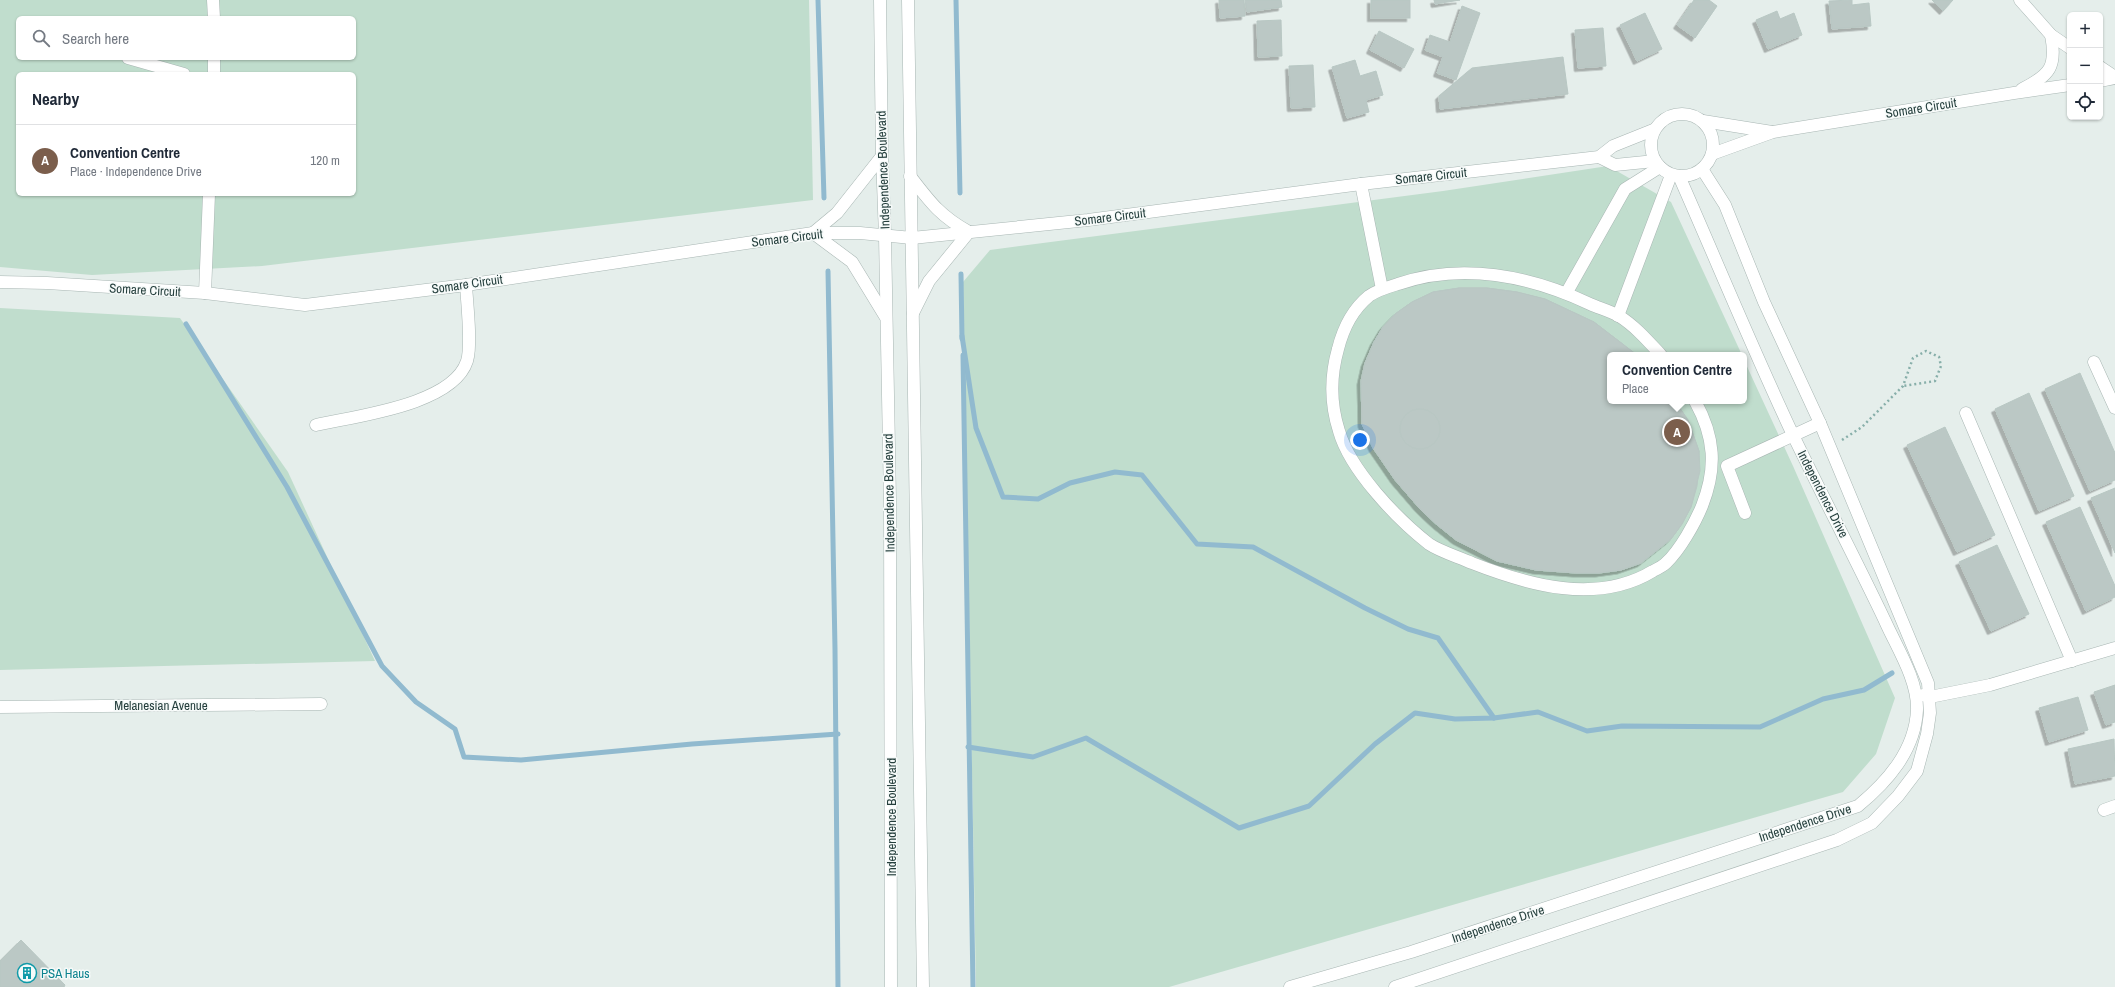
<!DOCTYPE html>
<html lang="en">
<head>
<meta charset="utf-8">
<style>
	body { margin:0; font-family:"Archivo Narrow",sans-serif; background:#f6f6f7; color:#1f2937 }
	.controls { position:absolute; right:12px; top:12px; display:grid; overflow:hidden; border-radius:6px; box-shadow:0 1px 3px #0004 }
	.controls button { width:36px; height:36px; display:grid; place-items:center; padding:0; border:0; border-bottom:1px solid #e0e1e3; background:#fff; color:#1f2937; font:20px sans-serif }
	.you { position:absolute; left:1360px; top:440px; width:14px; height:14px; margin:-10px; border:3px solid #fff; border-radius:50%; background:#1a73e8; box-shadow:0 0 0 6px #1a73e833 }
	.badge { display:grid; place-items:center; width:26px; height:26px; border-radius:50%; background:#7b5e4c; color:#fff; font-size:13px; font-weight:700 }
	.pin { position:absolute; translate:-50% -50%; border:2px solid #fff; box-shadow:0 1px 4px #0006 }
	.popup { position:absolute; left:1607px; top:352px; width:140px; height:52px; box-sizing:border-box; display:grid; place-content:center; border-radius:6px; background:#fff; filter:drop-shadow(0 1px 3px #0005); font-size:13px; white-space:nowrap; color:#747a83 }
	.popup b { font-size:15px; color:#1f2937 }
	.popup::after { content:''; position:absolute; left:50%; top:100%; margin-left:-8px; border:8px solid transparent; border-top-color:#fff }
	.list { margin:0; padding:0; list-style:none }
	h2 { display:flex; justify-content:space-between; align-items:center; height:52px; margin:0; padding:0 16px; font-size:17px }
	h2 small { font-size:13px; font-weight:400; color:#747a83 }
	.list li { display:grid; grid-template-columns:26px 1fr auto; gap:12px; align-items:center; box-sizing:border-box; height:72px; padding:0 16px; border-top:1px solid #e0e1e3 }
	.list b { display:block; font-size:15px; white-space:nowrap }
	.list p { margin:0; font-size:13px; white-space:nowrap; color:#747a83 }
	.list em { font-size:13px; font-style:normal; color:#747a83 }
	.icon { flex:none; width:22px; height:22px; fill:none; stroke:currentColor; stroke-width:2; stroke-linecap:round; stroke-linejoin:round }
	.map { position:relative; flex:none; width:2115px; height:987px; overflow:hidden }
	.search { position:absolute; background:#fff; box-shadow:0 1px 3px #0004; left:16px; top:16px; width:340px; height:44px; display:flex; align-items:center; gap:10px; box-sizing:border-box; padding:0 14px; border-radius:6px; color:#747a83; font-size:15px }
	.panel { position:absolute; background:#fff; box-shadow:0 1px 3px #0004; left:16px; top:72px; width:340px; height:124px; border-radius:6px }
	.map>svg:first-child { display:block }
	.green { fill:#c0ddcd; fill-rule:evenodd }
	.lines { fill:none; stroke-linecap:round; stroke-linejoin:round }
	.stream { stroke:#91bacf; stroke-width:5 }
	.building { fill:#bbc8c5; stroke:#b8c7c3; filter:url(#shadow) }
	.minor-casing { stroke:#a8b6b3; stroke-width:13 }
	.path { stroke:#88afaa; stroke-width:2.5; stroke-dasharray:2 3; stroke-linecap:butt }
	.minor { stroke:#fff; stroke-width:12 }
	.labels { text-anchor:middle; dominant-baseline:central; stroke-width:3; stroke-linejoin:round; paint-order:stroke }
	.street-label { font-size:13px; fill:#253f3d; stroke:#f6faf9 }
	.culture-label { font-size:13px; fill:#0d838f; stroke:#f6faf9; text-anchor:start }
</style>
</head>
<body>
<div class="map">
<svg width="2115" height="987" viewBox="0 0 2115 987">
	<defs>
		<filter id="shadow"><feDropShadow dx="-3.5" dy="3.5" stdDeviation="0" flood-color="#0004"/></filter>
	</defs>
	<rect width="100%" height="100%" fill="#e5eeeb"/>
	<g class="green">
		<path d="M0,0h809l4,200 -551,66 -170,9 -92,-8zM18,18h336v40h-336zM18,74h336v120h-336z"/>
		<polygon points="1608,166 1671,202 1742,355 1610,355 1610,401 1744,401 1744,360 1793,466 1895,698 1876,754 1843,792 1169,987 976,987 963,282 990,250 1443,191"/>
		<polygon points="0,308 180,318 288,472 375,661 0,670"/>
	</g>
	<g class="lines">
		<g class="stream">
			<polyline points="818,0 824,198"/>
			<polyline points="956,0 960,193"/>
			<polyline points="828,271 835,649 838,987"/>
			<polyline points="961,274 962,339"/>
			<polyline points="186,324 287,487 382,666 416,702 455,729 464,757 521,760 692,744 838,734"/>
			<polyline points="962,336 976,428 1003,497 1038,499 1070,483 1115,472 1142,475 1197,544 1253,547 1365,608 1408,629 1438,638 1494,718"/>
			<polyline points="963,355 973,987"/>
			<polyline points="968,747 1033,757 1086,738 1239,828 1309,806 1375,744 1415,713 1455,719 1494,718 1538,712 1587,731 1622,726 1760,727 1823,699 1864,690 1892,673"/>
		</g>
	</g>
	<g class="building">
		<polygon points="1219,0 1244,0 1245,16 1220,18"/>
		<polygon points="1245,0 1281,0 1282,7 1247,12"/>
		<rect x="1371" y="0" width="39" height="18"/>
		<polygon points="1434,0 1460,0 1435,4"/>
		<polygon points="1694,0 1709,0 1717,6 1695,38 1677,25"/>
		<polygon points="1852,0 1852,5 1869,3 1871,26 1832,29 1829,1"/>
		<polygon points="1932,0 1953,0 1943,11"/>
		<polygon points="1462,6 1480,13 1456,80 1437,73 1443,57 1425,50 1430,35 1450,42"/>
		<polygon points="1777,11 1780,19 1794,13 1802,35 1768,49 1756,20"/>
		<polygon points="1645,13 1662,49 1637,61 1620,25"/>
		<polygon points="1281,20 1282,56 1258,57 1257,21"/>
		<polygon points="1603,28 1606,66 1578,68 1575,30"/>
		<polygon points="1379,31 1414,49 1404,68 1370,50"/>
		<polygon points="1563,57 1568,94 1440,109 1439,96 1472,68"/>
		<polygon points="1355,60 1360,76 1376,71 1383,95 1366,100 1369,112 1347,118 1332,67"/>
		<polygon points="1313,65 1315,107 1291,108 1289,66"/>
		<polygon points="1459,288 1487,288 1517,292 1545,299 1594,322 1637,355 1619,355 1577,327 1538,310 1493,301 1461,300 1384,441 1394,457 1420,487 1459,522 1494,541 1537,554 1566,557 1596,556 1670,417 1661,401 1675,401 1688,420 1699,451 1697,486 1691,507 1682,524 1671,539 1641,563 1621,570 1599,573 1576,573 1536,570 1497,561 1456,540 1436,524 1420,509 1395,480 1373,448 1362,424 1361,381 1365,363 1374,342 1383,327 1395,314 1412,302 1433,292"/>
		<polygon points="1459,288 1487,288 1517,292 1545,299 1594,322 1637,355 1610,355 1610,401 1675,401 1688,420 1699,451 1700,471 1691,507 1682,524 1671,539 1641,563 1621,570 1599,573 1576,573 1536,570 1497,561 1456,540 1436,524 1420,509 1395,480 1373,448 1362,424 1361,381 1365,363 1374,342 1383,327 1395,314 1412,302 1433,292"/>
		<polygon points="2080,373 2115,453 2115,480 2090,491 2045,389"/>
		<polygon points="2029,393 2074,496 2039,511 1995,409"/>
		<circle cx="1420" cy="429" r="20"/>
		<polygon points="1945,427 1995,535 1957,552 1907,445"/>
		<polygon points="2115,488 2115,553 2091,498"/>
		<polygon points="2080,507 2115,586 2115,597 2086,611 2046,522"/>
		<polygon points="1997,545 2029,614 1991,631 1959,562"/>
		<polygon points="2115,685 2115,722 2106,725 2094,692"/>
		<polygon points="2078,697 2088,730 2049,742 2039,708"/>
		<polygon points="2114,739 2115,776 2075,784 2068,749"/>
		<polygon points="21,940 65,985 64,987 0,987 0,961"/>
	</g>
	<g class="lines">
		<defs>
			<g id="minor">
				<polyline points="213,0 214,18"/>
				<polyline points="880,0 882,156 885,236 890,501 891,987"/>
				<polyline points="908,0 923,987"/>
				<polyline points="2020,0 2051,35 2070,48"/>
				<polyline points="128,58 184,74"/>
				<polyline points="214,58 214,74"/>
				<polyline points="2100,67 2115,77"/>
				<polyline points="2100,81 2115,78"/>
				<path d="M2022,89c28,-14 35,-22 29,-54"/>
				<circle cx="1682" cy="145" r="31"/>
				<polyline points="1703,121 1772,132"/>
				<polyline points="1712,154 1773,132 2014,93 2070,85"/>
				<polyline points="1599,157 1615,165 1655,161"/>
				<path d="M910,176c20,26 30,40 59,56"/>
				<polyline points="1361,184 1382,289"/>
				<polyline points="813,233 852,262 885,316"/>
				<polyline points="813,233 837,213 882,156"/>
				<polyline points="0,282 47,283 205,293 305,305 466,285 813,233 860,233 912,238 1088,220 1361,184 1599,157 1613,146 1653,130"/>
				<polyline points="1567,292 1625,189 1660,167"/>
				<polyline points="205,293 209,194"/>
				<polyline points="913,313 929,281 969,232"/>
				<polyline points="1618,316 1671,175"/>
				<path d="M1661,355c-13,-14 -26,-29 -42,-39 -9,-5 -20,-8 -29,-12 -60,-28 -128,-42 -192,-20 -10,3 -21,6 -29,12 -16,13 -26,33 -31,53 -8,28 -8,54 1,82 11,39 58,88 90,113 12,8 30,13 43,19 56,22 125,42 181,8 4,-2 10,-5 13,-8 14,-13 29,-40 36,-57 15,-38 13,-69 -7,-105"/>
				<polyline points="2094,362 2115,408"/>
				<polyline points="1966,413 2072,661"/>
				<path d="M316,425c39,-9 137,-20 151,-64 5,-16 0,-58 -1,-76"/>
				<polyline points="1745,513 1727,466 1820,423"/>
				<polyline points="1923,695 1930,697 1990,685 2115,648"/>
				<polyline points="0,707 321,704"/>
				<polyline points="2104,810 2115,806"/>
				<path d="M1290,987l121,-35 447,-146c29,-24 57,-55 59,-96 1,-30 -20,-62 -32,-89 -30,-63 -62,-124 -92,-186 -40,-85 -76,-173 -114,-259"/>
				<polyline points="1395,987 1837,840 1872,823 1898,796 1917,771 1927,734 1930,713 1928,683 1820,423 1764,302 1725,205 1702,169"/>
			</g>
		</defs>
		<use href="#minor" class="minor-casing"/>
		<polyline class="path" points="1842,440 1862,427 1903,386 1913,358 1926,351 1939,357 1941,366 1935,381 1903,386"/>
		<use href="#minor" class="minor"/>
	</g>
	<defs>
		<symbol id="building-ring" viewBox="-11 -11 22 22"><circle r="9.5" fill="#f6faf9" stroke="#0f9aa8" stroke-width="1.5"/><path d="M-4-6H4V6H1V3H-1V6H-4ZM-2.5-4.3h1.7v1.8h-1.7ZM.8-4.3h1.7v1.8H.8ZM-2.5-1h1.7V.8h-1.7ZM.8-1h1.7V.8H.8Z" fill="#0f9aa8"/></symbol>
	</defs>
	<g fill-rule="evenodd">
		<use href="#building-ring" x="16" y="962" width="22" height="22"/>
	</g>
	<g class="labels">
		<g class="street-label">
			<text transform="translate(1921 108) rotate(-9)">Somare Circuit</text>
			<text transform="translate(883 170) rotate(-92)">Independence Boulevard</text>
			<text transform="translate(1431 176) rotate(-6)">Somare Circuit</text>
			<text transform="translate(1110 217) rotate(-7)">Somare Circuit</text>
			<text transform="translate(787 238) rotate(-7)">Somare Circuit</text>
			<text transform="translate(467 284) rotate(-8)">Somare Circuit</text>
			<text transform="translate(145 290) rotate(3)">Somare Circuit</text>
			<text transform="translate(889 493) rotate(-91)">Independence Boulevard</text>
			<text transform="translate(1823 494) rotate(63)">Independence Drive</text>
			<text x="161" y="705">Melanesian Avenue</text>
			<text transform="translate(891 817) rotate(-90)">Independence Boulevard</text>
			<text transform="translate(1805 823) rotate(-18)">Independence Drive</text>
			<text transform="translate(1498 924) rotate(-18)">Independence Drive</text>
		</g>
		<g class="culture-label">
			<text x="41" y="973">PSA Haus</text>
		</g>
	</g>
</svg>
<div class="controls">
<button>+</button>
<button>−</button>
<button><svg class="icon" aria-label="locate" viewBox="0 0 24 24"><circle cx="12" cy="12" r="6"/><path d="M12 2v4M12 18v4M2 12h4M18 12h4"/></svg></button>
</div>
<div class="you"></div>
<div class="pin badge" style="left:1677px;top:432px">A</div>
<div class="popup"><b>Convention Centre</b>Place</div>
<div class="search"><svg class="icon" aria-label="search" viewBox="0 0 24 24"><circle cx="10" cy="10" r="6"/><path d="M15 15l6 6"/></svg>Search here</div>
<section class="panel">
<h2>Nearby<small></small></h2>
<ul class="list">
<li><span class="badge">A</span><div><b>Convention Centre</b><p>Place · Independence Drive</p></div><em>120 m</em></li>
</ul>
</section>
</div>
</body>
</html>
